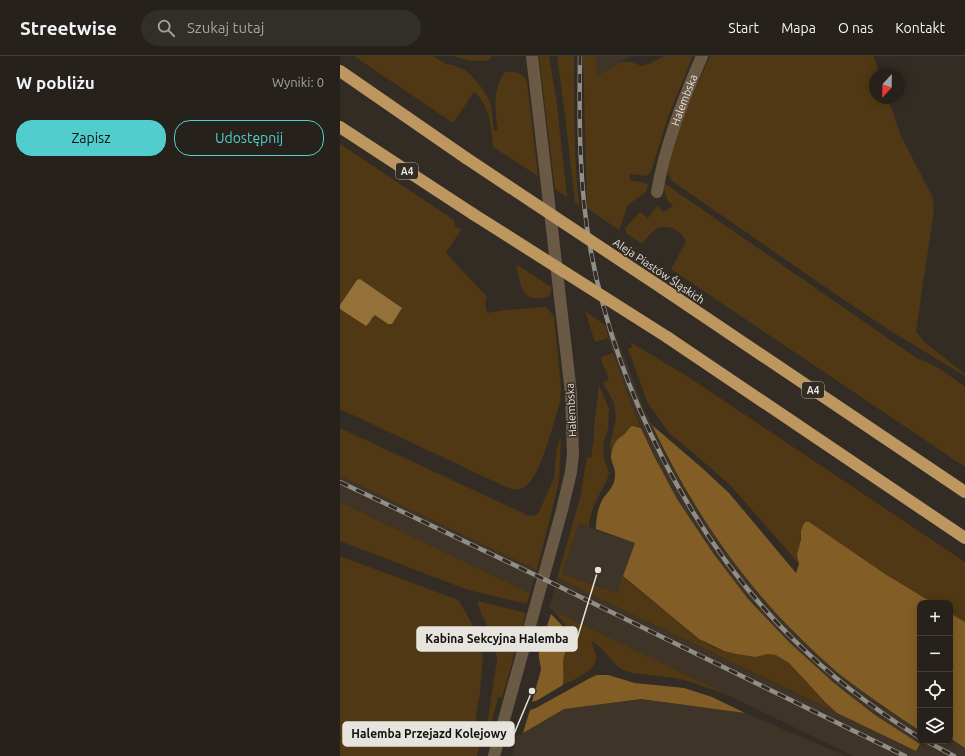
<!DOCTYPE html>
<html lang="pl">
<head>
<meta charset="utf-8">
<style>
	body { margin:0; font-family:Ubuntu,sans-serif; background:#322e28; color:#f1f3f6 }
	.controls { position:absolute; right:12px; bottom:12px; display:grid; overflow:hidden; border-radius:8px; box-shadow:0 2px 10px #0003 }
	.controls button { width:36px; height:36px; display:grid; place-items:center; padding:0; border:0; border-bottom:1px solid #423e3a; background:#26211b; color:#f1f3f6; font:20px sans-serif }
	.compass { position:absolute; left:529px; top:12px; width:36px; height:36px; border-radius:50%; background:#26211b; box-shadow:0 2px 10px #0003; rotate:202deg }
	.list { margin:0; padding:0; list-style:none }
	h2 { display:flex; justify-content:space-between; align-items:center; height:52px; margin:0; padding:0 16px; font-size:17px }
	h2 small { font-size:13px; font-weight:400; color:#a4a3a3 }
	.actions { display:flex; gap:8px; padding:12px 16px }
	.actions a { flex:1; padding:9px 0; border:1px solid #52cdce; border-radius:16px; text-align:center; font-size:14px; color:#52cdce }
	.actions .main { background:#52cdce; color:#111 }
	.icon { flex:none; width:22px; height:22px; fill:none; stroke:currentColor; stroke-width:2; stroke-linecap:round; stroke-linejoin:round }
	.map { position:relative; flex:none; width:625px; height:700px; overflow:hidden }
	header { display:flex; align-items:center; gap:24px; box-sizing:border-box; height:56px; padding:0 20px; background:#26211b; border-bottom:1px solid #423e3a }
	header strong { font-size:19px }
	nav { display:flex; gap:22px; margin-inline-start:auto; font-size:14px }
	.search { width:280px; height:36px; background:#322e28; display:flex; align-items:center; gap:10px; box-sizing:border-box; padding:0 14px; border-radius:22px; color:#a4a3a3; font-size:15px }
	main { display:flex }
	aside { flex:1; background:#26211b }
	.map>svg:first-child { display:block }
	.built { fill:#3e3427 }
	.green { fill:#4f3813 }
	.forest { fill:#825e26 }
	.water { fill:#95713a }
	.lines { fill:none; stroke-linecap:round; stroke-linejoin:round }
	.minor { stroke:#6a5a45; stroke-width:12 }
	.highway { stroke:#bd975f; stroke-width:12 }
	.rail-casing { stroke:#928e87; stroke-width:4.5 }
	.rail { stroke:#322c24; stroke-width:3; stroke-dasharray:9; stroke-linecap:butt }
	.highway-bridge { stroke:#bd975f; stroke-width:12 }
	.labels { text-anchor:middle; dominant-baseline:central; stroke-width:3; stroke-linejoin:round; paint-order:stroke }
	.shield { fill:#322c24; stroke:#b1ada6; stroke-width:1 }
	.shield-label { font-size:10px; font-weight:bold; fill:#e7e4de }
	.street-label { font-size:11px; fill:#e7e4de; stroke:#322c24 }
	.leader { fill:none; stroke:#e7e4de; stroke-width:1.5 }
	.callout-dot { fill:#e7e4de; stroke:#322c24; stroke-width:1.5 }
	.callout { fill:#e7e4de; stroke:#e7e4de; stroke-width:1.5 }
	.callout-label { font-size:12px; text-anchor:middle; font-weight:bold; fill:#111 }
</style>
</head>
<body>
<header>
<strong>Streetwise</strong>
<div class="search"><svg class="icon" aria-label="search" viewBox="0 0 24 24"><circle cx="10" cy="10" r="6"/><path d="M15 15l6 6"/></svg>Szukaj tutaj</div>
<nav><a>Start</a><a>Mapa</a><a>O nas</a><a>Kontakt</a></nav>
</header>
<main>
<aside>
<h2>W pobliżu<small>Wyniki: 0</small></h2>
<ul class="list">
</ul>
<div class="actions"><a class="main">Zapisz</a><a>Udostępnij</a></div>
</aside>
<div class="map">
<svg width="625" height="700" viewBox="0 0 625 700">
	<rect width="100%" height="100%" fill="#322c24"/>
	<g class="built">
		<polygon points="256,0 292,0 256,20"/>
		<polygon points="265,269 275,276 303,350 325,397 348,439 384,492 417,536 457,580 502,620 541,650 580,675 580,685 610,685 610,682 625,692 625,700 513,700 209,552 217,522 575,695 580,688 535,659 494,627 450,587 408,543 373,497 337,443 314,400 292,350 268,282"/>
		<polygon points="0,420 197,514 190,537 0,446"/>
		<polygon points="239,468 295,487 278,537 222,518"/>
		<polygon points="301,643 405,657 506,700 172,700 177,680 224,653"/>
	</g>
	<g class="green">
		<path d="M14,0h79l13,8 7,1 12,5 6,5 11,13 5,8 4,9 3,26 4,-1c-3,-20 -6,-40 7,-58 9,-2 18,1 22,10l11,94 -45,-29c-2,-20 -2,-41 -19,-55l-21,31z"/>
		<path d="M113,0h39l-3,4c-13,3 -24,0 -36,-4z"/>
		<polygon points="199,0 209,0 216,41 227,141 215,133"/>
		<path d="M217,0h17c0,50 0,99 5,149l-4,-3 -10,-87z"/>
		<polygon points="243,0 256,0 256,20 281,6 291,6 302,10 311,7 324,0 353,0 328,61 311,116 307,120 290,118 290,124 306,127 308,129 306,136 288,149 279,174 247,152"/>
		<path d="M370,0h164l5,18h-4v24h13l13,38 32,62 1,12 -18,121 8,11 41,32v2l-76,-46 -64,-43 -153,-106 -5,-8c2,-9 4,-18 6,-27 10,-31 24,-61 37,-90z"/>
		<path d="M0,88l114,76 1,6 6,4 -15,23 41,44 -2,7 2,9 18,-3 40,-3 4,3 5,7 7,70 -1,15c-6,19 -19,74 -35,85 -5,3 -12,3 -17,1l-168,-79z"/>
		<path d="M324,127l254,176c18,5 32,17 47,28v80l-294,-198 15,-27c-4,-11 -17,-18 -28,-14 -6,3 -12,11 -16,16l-16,-11 -1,-5 15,-16 8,6 9,-12 6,6 10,-6c-8,-8 -9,-12 -9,-23z"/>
		<path d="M176,208l35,23v6l-3,4c-28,7 -27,-13 -32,-33z"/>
		<polygon points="245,255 265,269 268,282 255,286"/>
		<path d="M290,286l57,34 278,186v60l-15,-9v-10h-17l-48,-29 -84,-43c0,12 -5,22 -2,33l-68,-78 -33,-29 -29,-24 -22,-31 -19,-53 4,-2z"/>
		<path d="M273,297l19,53 9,22 -4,-2 -9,3c-3,4 -6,6 -9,9 -5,4 -7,12 -8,18l-1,-11 6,-27 -1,-8 -1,-7 -11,-20 6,-4 -9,-22z"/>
		<path d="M259,329l10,24 -1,20 -4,12 -1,10 2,10 4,12 -2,7 -13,25 -5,17v5l-10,-3 -17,50 55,19 6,-17c15,14 31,26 47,39 17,14 33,31 55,36 7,2 24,6 30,6 7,-1 13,-5 21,-2 18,7 37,34 50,48 4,3 8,7 11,10l-280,-135 23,-80 7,-41 4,1 3,-20v-11z"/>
		<polygon points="0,372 187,459 195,460 199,456 214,422 217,391 221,381 219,425 197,514 0,420"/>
		<polygon points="0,446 190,537 187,548 128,534 0,485"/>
		<polygon points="0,500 118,544 122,550 135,573 140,588 143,601 140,636 136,660 135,678 139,691 137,700 0,700"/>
		<path d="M137,545l49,12 -24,85 -4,-1 -7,29 -2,-2 -1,-5 9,-60c-1,-7 -1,-13 -4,-19 -4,-14 -13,-25 -16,-39z"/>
		<path d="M213,554l179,87 -44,-16 -13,-3 -43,-5 -8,-3 -6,-3 -18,-20 -9,-6c2,6 6,13 5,19 -2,12 -23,20 -33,25 1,-7 0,-15 0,-22 1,-10 6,-18 10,-27l4,-1 -9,-7z"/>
	</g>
	<g class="forest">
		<path d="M312,369l50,43 27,25 67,80 3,-9 -2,-9 4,-16v-8l2,-6 2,-3h4l76,52 48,29h-13v128c-26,-17 -52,-35 -77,-54 -9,-7 -17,-15 -25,-22 -70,-63 -126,-145 -166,-230z"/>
		<path d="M292,370l9,2 13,28 23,43 36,54 35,46 42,44 44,40 41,32 45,29 -4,7 -79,-38 -12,-11 -19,-21 -17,-18 -13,-8 -8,-1 -13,3 -19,-3 -12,-3 -25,-12 -76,-63 12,-33 -39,-14c0,-11 2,-23 8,-32 4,-5 8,-9 10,-15 3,-12 -1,-15 -3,-24 0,-6 3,-16 8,-20 2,-2 5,-3 7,-6 2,-2 3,-4 6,-6z"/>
		<polygon points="610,557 625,566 625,692 610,682"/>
		<path d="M211,558c8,8 16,16 20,26 -4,7 -7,14 -8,22 0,8 1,15 0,23l-27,16 -4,1 9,-32c0,-6 -3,-12 -2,-19l11,-34z"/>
		<polygon points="257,619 268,619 295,627 344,632 372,641 405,657 301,643 224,653 183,677 190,654 196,652 250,622"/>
	</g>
	<path class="water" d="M20,223l42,29 -10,16h-4l-13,-9c-4,3 -5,8 -9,11l-26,-17v-4l17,-25z"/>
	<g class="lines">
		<g class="minor">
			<path id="s1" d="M317,136c8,-47 26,-92 45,-136"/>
			<polyline points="154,700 222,454 231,416 233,398 231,337 192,0"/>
		</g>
		<g class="highway">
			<polyline points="0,15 126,102"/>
			<polyline points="0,71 133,158"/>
			<polyline points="322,232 625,436"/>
			<polyline points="327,281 625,482"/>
		</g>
		<defs>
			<g id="rail">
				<path d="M240,0c-1,66 -1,132 11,196 26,139 101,288 202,387 38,38 81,70 127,99"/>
				<polyline points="0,426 212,527 565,700"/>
				<polyline points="586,685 614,700"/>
			</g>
		</defs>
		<use href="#rail" class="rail-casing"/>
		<use href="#rail" class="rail"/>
		<g class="highway-bridge">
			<polyline points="126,102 322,232"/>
			<polyline points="133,158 327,281"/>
		</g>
	</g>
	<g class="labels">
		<g class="shield">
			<rect x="56" y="107" width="22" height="16" rx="3"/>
			<rect x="462" y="326" width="22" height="16" rx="3"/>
		</g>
		<g class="shield-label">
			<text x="67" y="115">A4</text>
			<text x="473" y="334">A4</text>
		</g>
		<g class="street-label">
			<text stroke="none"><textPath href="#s1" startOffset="96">Halembska</textPath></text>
			<text transform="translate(319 215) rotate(34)">Aleja Piastów Śląskich</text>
			<text transform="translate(231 354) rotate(-93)">Halembska</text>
		</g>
	</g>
	<path class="leader" d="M258 514L237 583M192 635L174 678"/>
	<g class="callout-dot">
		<circle cx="258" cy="514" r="4"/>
		<circle cx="192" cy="635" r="4"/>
	</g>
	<g class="callout">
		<rect x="77" y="571" width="160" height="24" rx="4"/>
		<rect x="3" y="666" width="171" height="24" rx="4"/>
	</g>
	<g class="callout-label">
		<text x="157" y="587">Kabina Sekcyjna Halemba</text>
		<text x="89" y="682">Halemba Przejazd Kolejowy</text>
	</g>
</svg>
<div class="controls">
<button>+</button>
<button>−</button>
<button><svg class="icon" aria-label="locate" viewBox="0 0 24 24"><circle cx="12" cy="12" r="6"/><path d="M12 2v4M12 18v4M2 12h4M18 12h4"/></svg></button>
<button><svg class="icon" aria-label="layers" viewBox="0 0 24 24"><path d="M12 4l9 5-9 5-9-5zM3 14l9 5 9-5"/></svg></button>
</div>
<svg class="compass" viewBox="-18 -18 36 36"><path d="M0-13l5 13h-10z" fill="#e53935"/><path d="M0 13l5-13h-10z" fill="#a4a3a3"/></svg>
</div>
</main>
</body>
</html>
